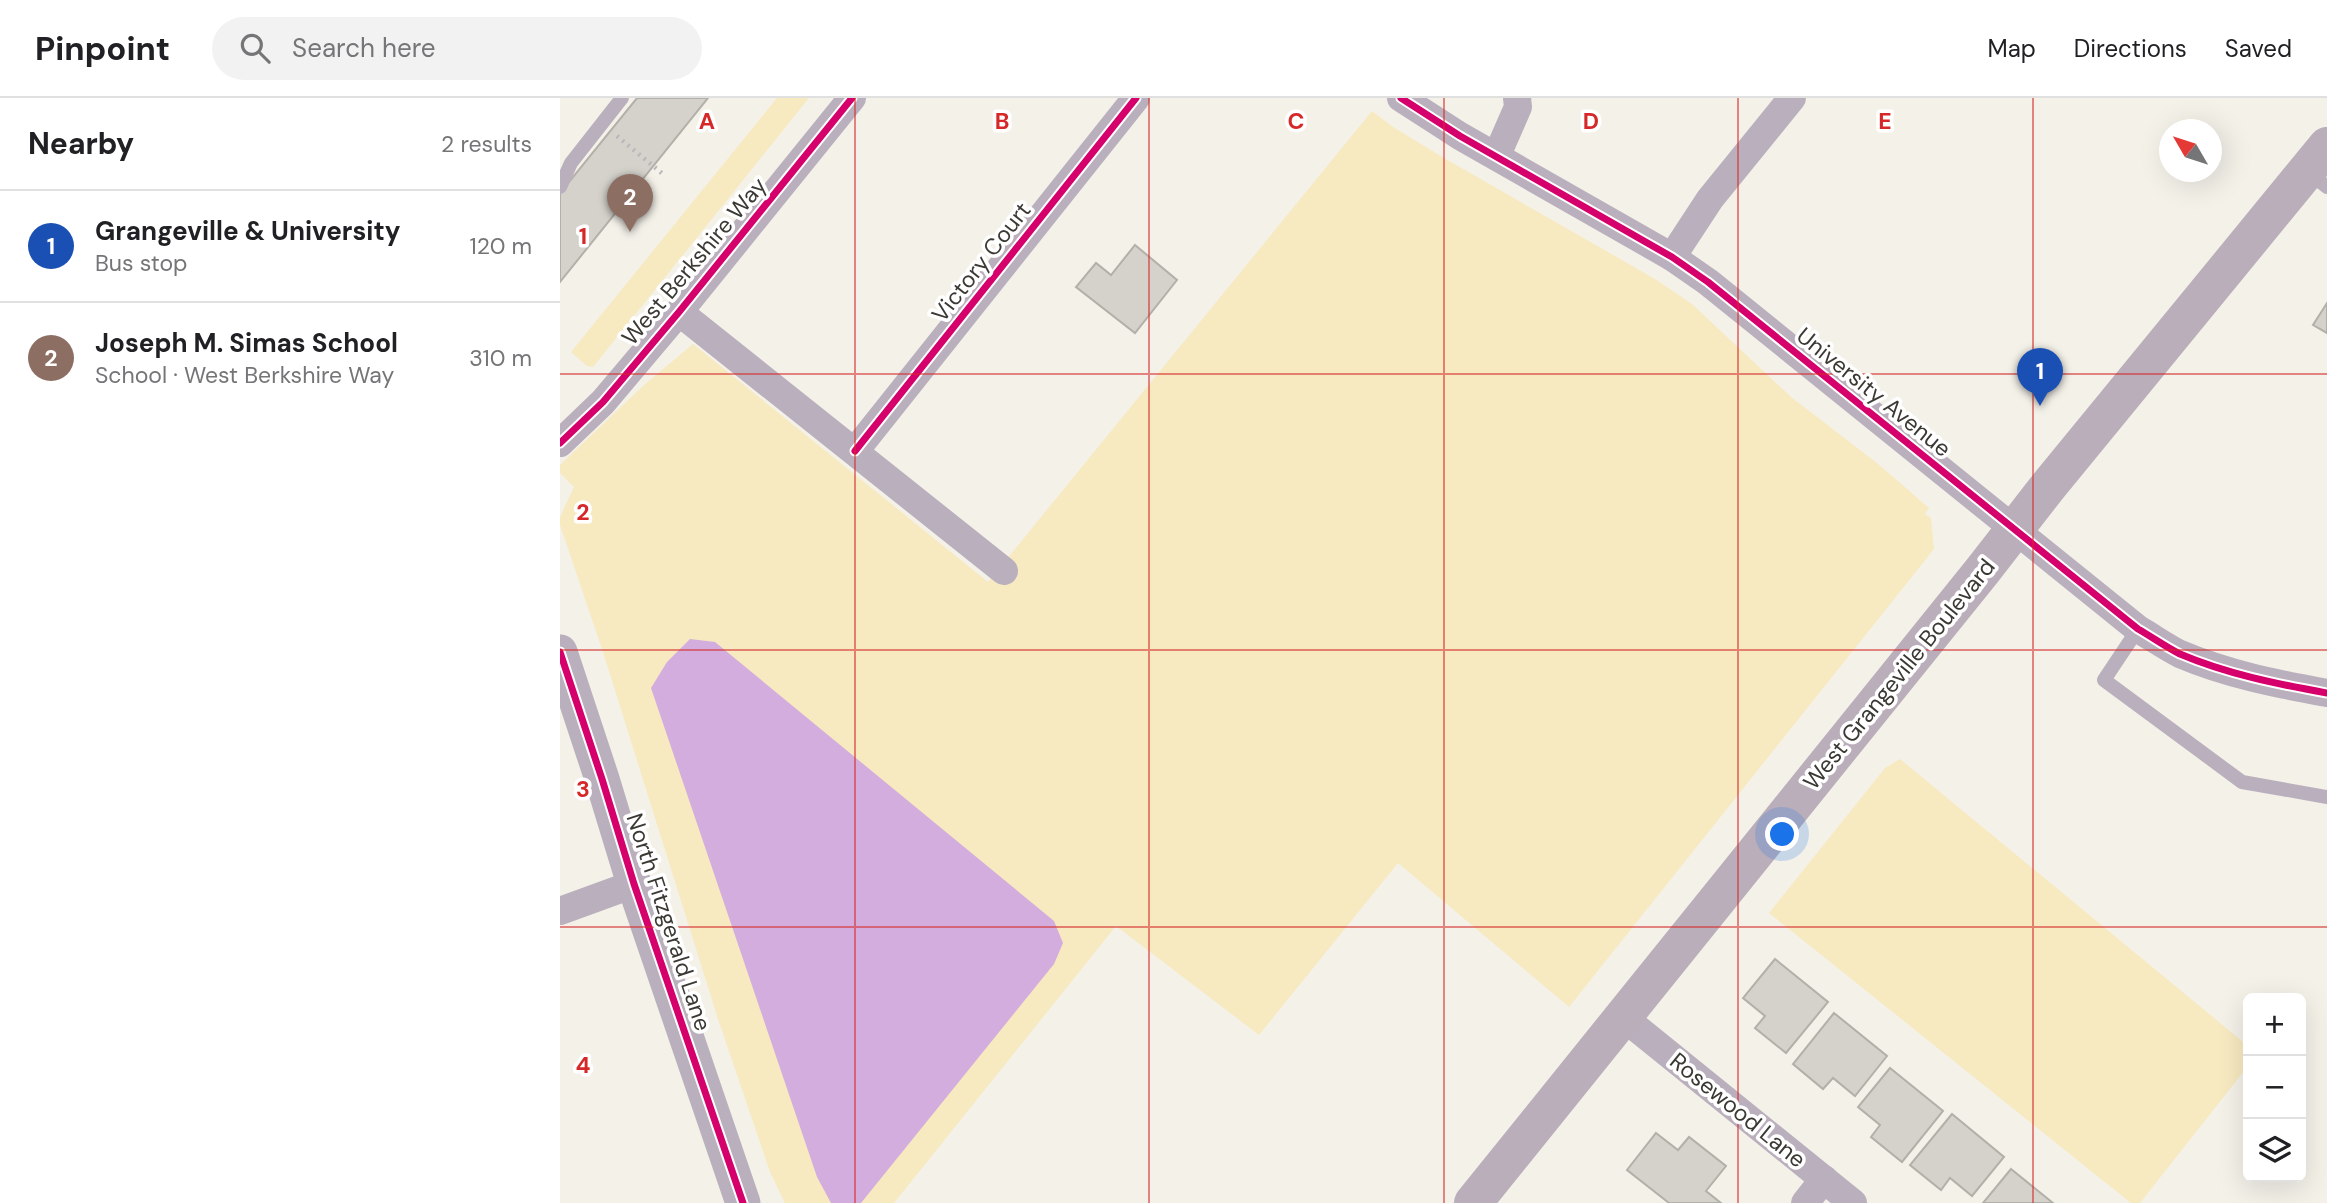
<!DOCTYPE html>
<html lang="en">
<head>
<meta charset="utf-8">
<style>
	body { margin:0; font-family:"DM Sans",sans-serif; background:#f2f2f2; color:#202124 }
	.controls { position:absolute; right:21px; bottom:21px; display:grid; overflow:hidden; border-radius:10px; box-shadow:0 7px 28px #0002 }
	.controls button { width:63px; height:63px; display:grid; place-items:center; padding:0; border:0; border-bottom:2px solid #e0e0e0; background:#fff; color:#202124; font:35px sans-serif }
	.compass { position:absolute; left:1599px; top:21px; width:63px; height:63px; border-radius:50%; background:#fff; box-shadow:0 7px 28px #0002; rotate:309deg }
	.you { position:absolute; left:1223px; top:737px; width:24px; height:24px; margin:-18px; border:5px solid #fff; border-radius:50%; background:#1a73e8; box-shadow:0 0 0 10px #1a73e833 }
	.badge { display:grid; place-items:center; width:46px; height:46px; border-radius:50%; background:#2563eb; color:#fff; font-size:23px; font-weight:700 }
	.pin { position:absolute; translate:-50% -58px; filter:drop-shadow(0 2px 4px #0008) }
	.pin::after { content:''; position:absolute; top:37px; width:24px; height:21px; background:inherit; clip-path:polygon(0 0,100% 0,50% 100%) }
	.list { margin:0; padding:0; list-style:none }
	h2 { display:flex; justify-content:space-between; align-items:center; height:91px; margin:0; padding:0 28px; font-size:30px }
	h2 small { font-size:23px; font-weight:400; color:#757577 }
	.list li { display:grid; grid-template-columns:46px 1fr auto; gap:21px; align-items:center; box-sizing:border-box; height:112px; padding:0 28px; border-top:2px solid #e0e0e0 }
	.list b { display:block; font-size:26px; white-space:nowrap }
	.list p { margin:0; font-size:23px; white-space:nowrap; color:#757577 }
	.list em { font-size:23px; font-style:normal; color:#757577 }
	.icon { flex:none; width:38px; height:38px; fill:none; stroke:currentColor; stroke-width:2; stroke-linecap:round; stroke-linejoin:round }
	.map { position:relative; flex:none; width:1767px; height:1105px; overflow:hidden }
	header { display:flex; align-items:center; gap:42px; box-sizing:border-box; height:98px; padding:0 35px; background:#fff; border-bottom:2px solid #e0e0e0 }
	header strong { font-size:33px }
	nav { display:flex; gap:38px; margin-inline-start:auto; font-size:24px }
	.search { width:490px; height:63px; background:#f2f2f2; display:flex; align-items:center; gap:18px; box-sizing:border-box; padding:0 24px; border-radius:38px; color:#757577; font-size:26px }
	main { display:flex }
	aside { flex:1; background:#fff }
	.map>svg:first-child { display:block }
	.green { fill:#f7e9c0 }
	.water { fill:#d2addd }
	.building { fill:#d4d2cb; stroke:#b3b0aa; stroke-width:2 }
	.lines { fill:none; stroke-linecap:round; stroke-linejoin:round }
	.path { stroke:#bcb5b9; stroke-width:4.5; stroke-dasharray:2 5; stroke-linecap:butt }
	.service { stroke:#bab0bd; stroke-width:14 }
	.minor { stroke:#bab0bd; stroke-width:28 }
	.tertiary { stroke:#bab0bd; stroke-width:35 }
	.secondary { stroke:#b9aeba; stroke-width:38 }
	.cycleway-casing { stroke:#fff; stroke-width:11 }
	.cycleway { stroke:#d6006c; stroke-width:7 }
	.grid { fill:none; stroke:#d62828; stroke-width:2; stroke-opacity:0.55 }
	.labels { text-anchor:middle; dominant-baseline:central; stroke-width:7; stroke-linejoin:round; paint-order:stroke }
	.street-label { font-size:23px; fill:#3b3934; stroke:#fff }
	.grid-label { font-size:23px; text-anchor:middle; font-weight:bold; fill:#d62828; stroke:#fff; stroke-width:7; stroke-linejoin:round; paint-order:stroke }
</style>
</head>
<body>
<header>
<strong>Pinpoint</strong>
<div class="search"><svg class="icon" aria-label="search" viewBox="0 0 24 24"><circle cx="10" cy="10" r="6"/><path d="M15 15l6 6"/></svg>Search here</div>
<nav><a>Map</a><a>Directions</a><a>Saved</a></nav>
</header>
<main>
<aside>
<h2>Nearby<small>2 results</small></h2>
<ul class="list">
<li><span class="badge" style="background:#1a4fb4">1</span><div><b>Grangeville &amp; University</b><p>Bus stop</p></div><em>120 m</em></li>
<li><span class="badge" style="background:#8d6e63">2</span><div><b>Joseph M. Simas School</b><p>School · West Berkshire Way</p></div><em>310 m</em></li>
</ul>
</aside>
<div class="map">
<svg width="1767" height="1105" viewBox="0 0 1767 1105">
	<rect width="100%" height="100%" fill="#f4f1e9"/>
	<g class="green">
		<polygon points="217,0 249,0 33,269 27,268 11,254"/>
		<polygon points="812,13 833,29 884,60 1095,181 1132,206 1231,299 1317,365 1369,410 1365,416 1371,420 1374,451 1009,909 838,765 699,937 556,828 334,1105 225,1105 210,1074 158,921 43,554 0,427 0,419 14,389 0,375 0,367 84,287 133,246 428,484"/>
		<polygon points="1340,661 1688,948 1688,968 1580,1105 1571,1105 1209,815 1325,670"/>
	</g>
	<polygon class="water" points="130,541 155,544 494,823 503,845 494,866 301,1105 271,1105 257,1079 91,590 107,564"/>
	<g class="building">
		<polygon points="77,0 148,0 0,184 0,95"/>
		<polygon points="575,147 617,182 575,235 516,189 536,165 551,177"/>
		<polygon points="1767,205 1767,235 1753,227"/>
		<polygon points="1215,861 1268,904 1226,955 1195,930 1205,918 1183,900"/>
		<polygon points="1274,915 1327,958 1295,998 1273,980 1263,991 1233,966"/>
		<polygon points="1330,970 1383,1013 1342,1064 1311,1039 1320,1027 1298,1009"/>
		<polygon points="1392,1016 1444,1059 1412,1098 1390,1080 1381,1092 1350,1067"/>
		<polygon points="1096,1035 1118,1052 1129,1039 1166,1068 1146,1093 1161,1105 1109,1105 1067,1072"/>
		<polygon points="1451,1071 1493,1105 1423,1105"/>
	</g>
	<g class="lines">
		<polyline class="path" points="57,38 104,77"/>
		<g class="service">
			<polyline points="1748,74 1767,89"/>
			<polyline points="0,89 11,65 62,0"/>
			<polyline points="1578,531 1544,582 1682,684 1767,699"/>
		</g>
		<g class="minor">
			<path d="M841,0l59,38 212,121 36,25 430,347c14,8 28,18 42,25 47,20 97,30 147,39"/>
			<polyline points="937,57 958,9 957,0"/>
			<polyline points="1112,159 1150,101 1232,0"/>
			<polyline points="119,214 444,473"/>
			<polyline points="0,345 43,304 119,214 292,0"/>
			<polyline points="295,353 576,0"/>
			<polyline points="0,813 74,786"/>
			<polyline points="1063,919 1293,1105"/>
			<polyline points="1245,1105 1264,1081"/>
		</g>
		<polyline class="tertiary" points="0,554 42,681 74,786 183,1105"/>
		<polyline class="secondary" points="913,1105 1423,472 1486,391 1767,48"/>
		<defs>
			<g id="cycleway">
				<path d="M841,0l59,38 212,121 36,25 430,347c14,8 28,18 42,25 47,20 97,30 147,39"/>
				<polyline points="0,345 43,304 119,214 292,0"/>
				<polyline points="295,353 576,0"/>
				<polyline points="0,554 42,681 74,786 183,1105"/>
			</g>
		</defs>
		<use href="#cycleway" class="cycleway-casing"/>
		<use href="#cycleway" class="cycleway"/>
	</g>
	<path class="grid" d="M295,0v1105M589,0v1105M884,0v1105M1178,0v1105M1473,0v1105M0,276h1767M0,552h1767M0,829h1767"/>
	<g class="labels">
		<g class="street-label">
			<text transform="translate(134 163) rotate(-50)">West Berkshire Way</text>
			<text transform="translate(421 164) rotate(-52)">Victory Court</text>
			<text transform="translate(1314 294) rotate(39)">University Avenue</text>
			<text transform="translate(1339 576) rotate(-51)">West Grangeville Boulevard</text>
			<text transform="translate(109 824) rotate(72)">North Fitzgerald Lane</text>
			<text transform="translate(1178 1012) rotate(39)">Rosewood Lane</text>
		</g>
	</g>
	<g class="grid-label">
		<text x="147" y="31">A</text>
		<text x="442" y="31">B</text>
		<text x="736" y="31">C</text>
		<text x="1031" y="31">D</text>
		<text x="1325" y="31">E</text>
		<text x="23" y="146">1</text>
		<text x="23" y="422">2</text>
		<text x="23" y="699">3</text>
		<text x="23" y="975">4</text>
	</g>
</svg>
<div class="controls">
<button>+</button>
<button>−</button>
<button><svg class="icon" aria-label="layers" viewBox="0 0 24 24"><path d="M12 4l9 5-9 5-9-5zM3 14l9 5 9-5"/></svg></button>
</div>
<svg class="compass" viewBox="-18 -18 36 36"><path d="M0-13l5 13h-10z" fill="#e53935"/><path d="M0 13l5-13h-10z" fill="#757577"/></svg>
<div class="you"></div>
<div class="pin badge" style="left:1480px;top:308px;background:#1a4fb4">1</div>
<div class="pin badge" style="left:70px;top:134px;background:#8d6e63">2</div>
</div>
</main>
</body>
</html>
